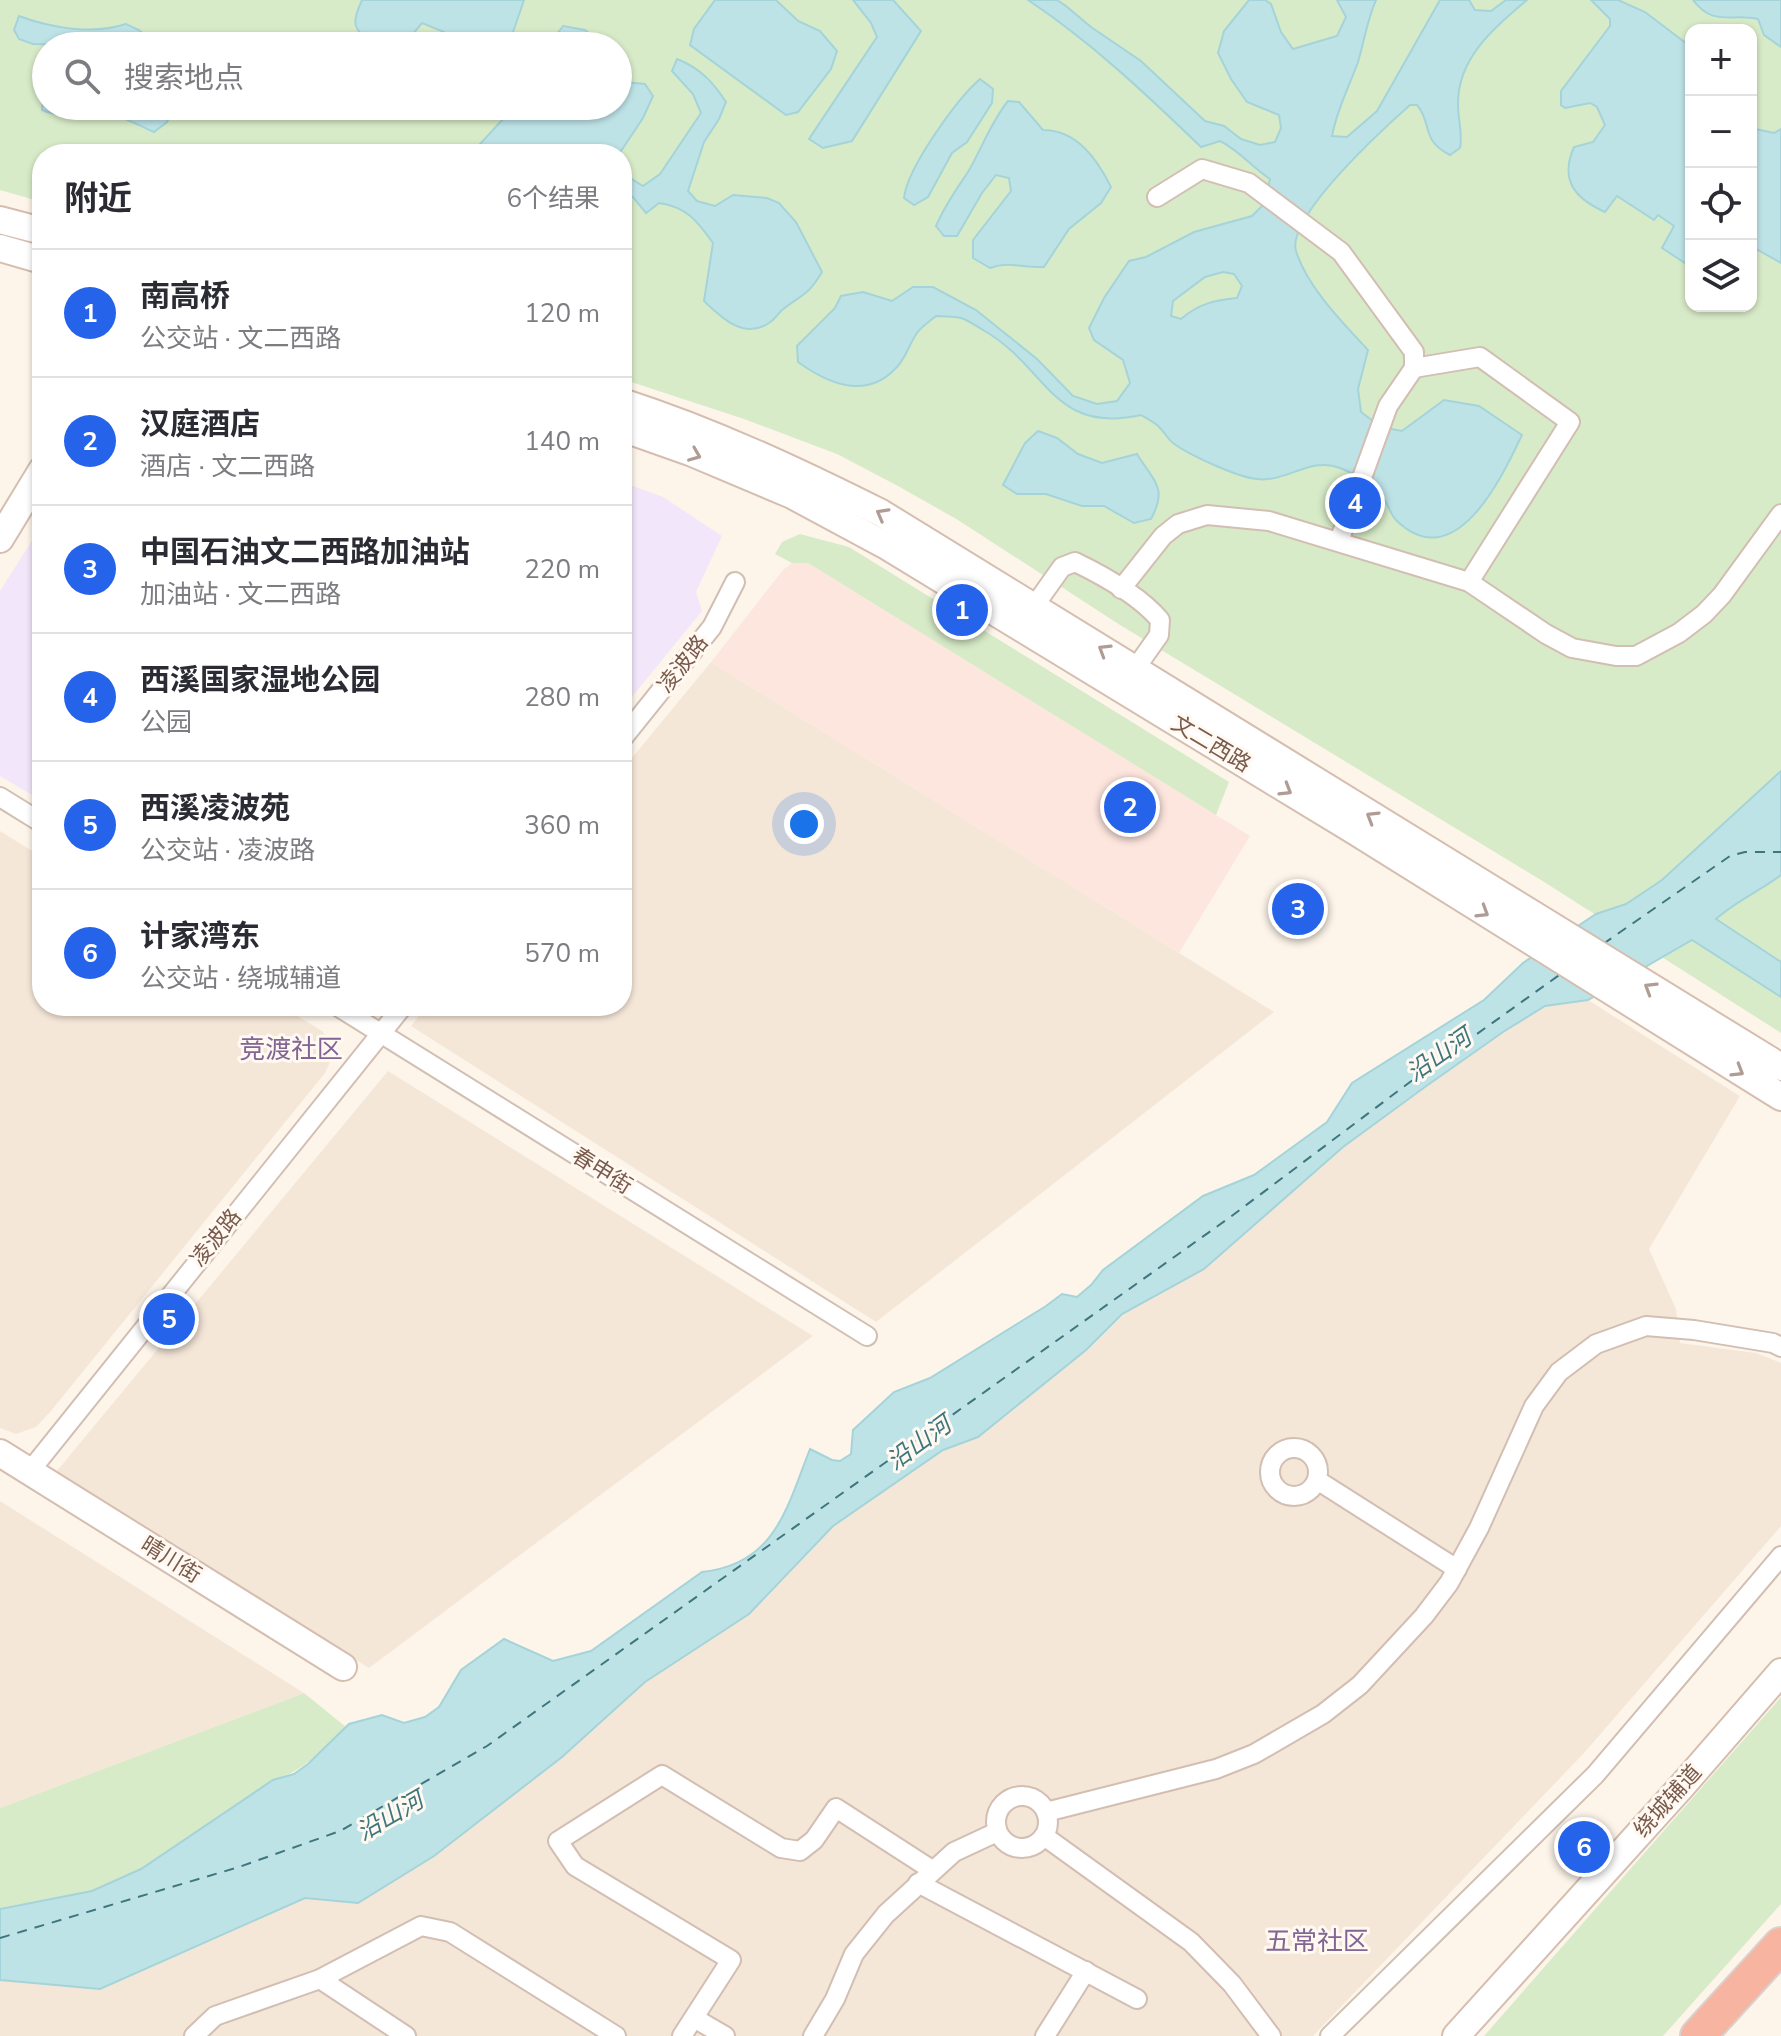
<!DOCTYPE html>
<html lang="zh">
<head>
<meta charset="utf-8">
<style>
	body { margin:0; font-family:"Nunito Sans","Noto Sans SC",sans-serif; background:#f7f7f7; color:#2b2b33 }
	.controls { position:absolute; right:24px; top:24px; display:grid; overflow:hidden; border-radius:16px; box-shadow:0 2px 6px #0004 }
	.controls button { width:72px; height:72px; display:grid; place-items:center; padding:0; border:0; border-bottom:2px solid #e1e1e2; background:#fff; color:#2b2b33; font:40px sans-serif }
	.you { position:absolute; left:804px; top:824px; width:28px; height:28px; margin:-20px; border:6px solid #fff; border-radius:50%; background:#1a73e8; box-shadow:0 0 0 12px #1a73e833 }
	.badge { display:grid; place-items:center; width:52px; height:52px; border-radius:50%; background:#2563eb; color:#fff; font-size:26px; font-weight:700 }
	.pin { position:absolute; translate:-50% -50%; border:4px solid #fff; box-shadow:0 2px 8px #0006 }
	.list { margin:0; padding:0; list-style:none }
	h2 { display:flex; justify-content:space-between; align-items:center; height:104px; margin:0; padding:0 32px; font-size:34px }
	h2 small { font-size:26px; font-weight:400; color:#7c7c81 }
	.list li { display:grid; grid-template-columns:52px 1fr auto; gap:24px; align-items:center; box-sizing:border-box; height:128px; padding:0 32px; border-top:2px solid #e1e1e2 }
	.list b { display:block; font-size:30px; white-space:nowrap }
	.list p { margin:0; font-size:26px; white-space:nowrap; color:#7c7c81 }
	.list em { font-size:26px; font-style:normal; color:#7c7c81 }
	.icon { flex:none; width:44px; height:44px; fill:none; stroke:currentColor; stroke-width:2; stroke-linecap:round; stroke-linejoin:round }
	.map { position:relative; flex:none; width:1781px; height:2036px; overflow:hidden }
	.search { position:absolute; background:#fff; box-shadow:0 2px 6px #0004; left:32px; top:32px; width:600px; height:88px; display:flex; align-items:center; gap:20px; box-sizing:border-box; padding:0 28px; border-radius:44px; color:#7c7c81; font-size:30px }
	.panel { position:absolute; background:#fff; box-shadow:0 2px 6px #0004; left:32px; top:144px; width:600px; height:872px; border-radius:32px }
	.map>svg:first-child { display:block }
	.residential { fill:#f5e7d8 }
	.commercial { fill:#fde6de }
	.education { fill:#f2e7fa }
	.green { fill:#d8ebc8; fill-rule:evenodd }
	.water { fill:#bee3e7; stroke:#a4d4d9; stroke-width:2; fill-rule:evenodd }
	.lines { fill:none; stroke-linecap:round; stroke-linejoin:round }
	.ferry { stroke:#3f767e; stroke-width:2; stroke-dasharray:10 8; stroke-linecap:butt }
	.street-casing { stroke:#d2beb2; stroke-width:22 }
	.secondary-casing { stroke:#d5beaf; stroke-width:30 }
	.highway-casing { stroke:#d9d1cd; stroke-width:38 }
	.street { stroke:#fff; stroke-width:18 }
	.secondary { stroke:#fff; stroke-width:26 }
	.highway { stroke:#f7b4a1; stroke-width:34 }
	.oneway { stroke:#af9c94 }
	.labels { text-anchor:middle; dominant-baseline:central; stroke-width:6; stroke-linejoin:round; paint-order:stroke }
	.street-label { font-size:22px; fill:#795a4c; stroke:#fff9f1 }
	.water-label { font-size:24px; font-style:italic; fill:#3f767e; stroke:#fff9f1 }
	.quarter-label { font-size:26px; fill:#826594; stroke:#fff9f1 }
</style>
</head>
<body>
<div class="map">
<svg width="1781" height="2036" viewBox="0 0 1781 2036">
	<rect width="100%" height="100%" fill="#fdf5ea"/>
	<g class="residential">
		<polygon points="711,662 1274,1012 876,1322 411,1026 427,1006 622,1006 622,770"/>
		<polygon points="0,831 42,857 42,1006 281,1006 322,1031 332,1043 331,1060 325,1073 51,1411 36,1427 16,1434 0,1428"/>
		<polygon points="1588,1000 1740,1096 1649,1249 1676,1309 1680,1343 1756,1353 1781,1363 1781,1526 1584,1753 1313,2036 0,2036 0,1980 100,1989 305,1898 358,1903 433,1856 562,1757 645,1682 749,1614 833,1526 943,1450 978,1437 1086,1350 1122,1314 1204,1269 1343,1147 1503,1032 1545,1006"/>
		<polygon points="388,1071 813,1336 369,1668 56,1472"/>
		<polygon points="0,1501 304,1693 0,1808"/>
	</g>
	<polygon class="commercial" points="792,563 808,563 1250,836 1179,953 711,662 783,570"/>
	<g class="education">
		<polygon points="622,482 663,497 722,536 696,592 702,611 622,709"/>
		<polygon points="42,525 42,801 0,776 0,591"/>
	</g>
	<g class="green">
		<path d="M0,0h1781v1033l-240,-153 -421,-255 -162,-105 -60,-34 -61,-32 -93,-35 -122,-40v-225h-580v48l-42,-12zM1691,30h60v276h-60zM46,46h572v60h-572z"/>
		<polygon points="800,534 849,547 1229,782 1216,815 808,563 792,563 775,554 782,542"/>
		<path d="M304,1693l42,34c-25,24 -40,43 -73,53l-132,89 -49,22 -92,17v-100z"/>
		<polygon points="1781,1697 1781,1904 1663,2036 1484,2036"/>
	</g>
	<g class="water">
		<path d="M362,0h162l-12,35 1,11h-59l-10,-14 -22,-9 -19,23h-29c-20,-18 -24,-20 -12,-46z"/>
		<polygon points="715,0 776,0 798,21 820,31 837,51 831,69 798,112 786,115 690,45 694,29"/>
		<polygon points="853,0 893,0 921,31 852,141 823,148 809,139 877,37 871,23"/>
		<path d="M1028,0h29l9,6 25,21 50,34 64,60 19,5 17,13 19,6 15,-3 6,-14 -2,-13 -32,-13 -16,-23 -13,-26 6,-22 25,-31h16l6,4 10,28 12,17 44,-13 9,-19 -9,-17h39c-9,20 -12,42 -18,62 -9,25 -21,47 -26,74l15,1 30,-26 63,-111h29l6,10 16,1 15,-11h21c-33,28 -70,58 -69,105 0,16 5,28 2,43l-10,7c-30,-15 -17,-31 -33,-50h-7c-26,23 -124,112 -114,146 11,36 47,72 72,99l-10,39 3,23 20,15 21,4 42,-31 35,6 43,29c-20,42 -67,143 -126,85 -5,-5 -8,-15 -12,-21 -10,-14 -28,-25 -44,-31 -30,-12 -54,15 -83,11 -20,-2 -68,-24 -84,-36 -6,-5 -10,-13 -16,-18 -5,-4 -11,-7 -16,-10 -89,20 -94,-49 -158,-85 -7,-4 -15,-10 -22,-12 -8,-2 -17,-1 -25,-2 -6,5 -14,10 -19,17 -8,11 -12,28 -23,37 -30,30 -67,13 -96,-8l-1,-16 38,-38 6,-12 22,-4 29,9 21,-14h20l43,23 61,49 36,37 24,8 20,-3 13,-18 -7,-23 -29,-20 -5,-12 15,-30 25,-37 17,-4 48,-25 58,-16 13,-13 5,-24c-18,-12 -30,-28 -50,-38l-19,6c-55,-53 -110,-105 -173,-147zM1223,272l11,2 8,12 -5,12c-22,2 -39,6 -56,21l-10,-3 2,-15 32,-24z"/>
		<path d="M1591,0h27l27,12 46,35v220l-29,-19 12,-22 -16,-11 -4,5 -37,-24 -12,16c-29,-13 -46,-31 -31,-65l19,-5 12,-17 -8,-18 -7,-4 -25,5 -4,-3v-14l49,-65v-7z"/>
		<path d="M1693,0h88v47l-17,-12 -6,-16c-26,-6 -45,8 -65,-19z"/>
		<path d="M19,16c32,12 74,19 107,8l13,6 17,16 -123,-2 -14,-5 -5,-9z"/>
		<polygon points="563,26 585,30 604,46 548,46"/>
		<path d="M677,59c23,9 36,23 49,43l-7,17 -15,23 -16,49 9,10 18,5 18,-11 34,3 12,5 17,19 26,50c-15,25 -19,21 -40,38 -4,4 -8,10 -13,13 -26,17 -48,-6 -65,-22l9,-58c-16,-22 -26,-36 -54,-40l-13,10 -13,-16 -11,-4v-20l21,13 17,-12 41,-61 -8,-19 -21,-23z"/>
		<polygon points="618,75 624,82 645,84 653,96 643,118 619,154 471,154 503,119 505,106 618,106"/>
		<path d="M980,79l13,10 -1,14 -25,39 -15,11 -24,44 -14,8 -10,-7c3,-30 53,-99 76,-119z"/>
		<path d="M46,91v15h128l-7,16 -13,10c-19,-8 -41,-21 -61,-22 -21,-1 -30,9 -51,0l1,-16z"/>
		<path d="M1008,101l11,1 24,28c34,0 54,29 68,57l-10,16 -32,26 -25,38c-20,1 -35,-6 -54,1l-17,-10v-18l38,-49 -2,-13 -13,-3 -14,18 -25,43h-13l-8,-10c9,-21 20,-36 32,-54 14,-24 23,-50 40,-71z"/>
		<polygon points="1751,128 1774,133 1781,129 1781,263 1751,246"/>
		<path d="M1038,431l19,7 21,16 24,9 35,-9c17,28 31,33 14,65l-17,4 -30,-17h-22l-36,-12h-29l-14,-9 22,-42z"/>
		<path d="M1781,771v104c-21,16 -45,26 -65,44l65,43v35l-89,-57 -104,60 -43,6 -42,26 -78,55 -82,60 -139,122 -82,45 -36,36 -108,87 -35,13 -110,76 -84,88 -104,68 -83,75 -128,99 -76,47 -53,-5 -205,91 -100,-9v-71l92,-18 49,-22 132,-89 21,-6 14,-10 41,-40 33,-9 22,8 21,-6 14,-10 22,-37 43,-31 49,22 38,-10 111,-79c74,-8 85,-65 108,-123l22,11 8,1 11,-7 2,-24 41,-38 36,-14 116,-72 16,-12 15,3 14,-12 12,-15 100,-74 51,-21 73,-53 25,-39 132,-83 39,-37 73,-49 30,-10 36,-24z"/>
	</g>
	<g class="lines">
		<g class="ferry">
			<polyline points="1603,944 1730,856 1745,852 1781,852"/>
			<polyline points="0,1938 239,1867 340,1831 487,1746 1229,1218 1410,1082 1562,973"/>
		</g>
		<defs>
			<g id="street">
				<polyline points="1157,197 1202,169 1249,183 1341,252 1414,352 1414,368 1388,406 1339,541"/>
				<polyline points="1414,368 1480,357 1570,422 1469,582"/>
				<polyline points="1121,589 1163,536 1178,524 1207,515 1269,521 1469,582 1546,634 1572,648 1616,656 1636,656 1679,633 1704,614 1722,595 1781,514"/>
				<path d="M1035,605l27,-38 13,-5c29,14 64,33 85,58l-1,15 -24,34"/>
				<polyline points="622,739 712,627 735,582"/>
				<polyline points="0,797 42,823"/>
				<polyline points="337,1006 867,1336"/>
				<circle cx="1294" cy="1472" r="24"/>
				<polyline points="30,1471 403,1006"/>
				<polyline points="1317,1480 1457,1569"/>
				<circle cx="1022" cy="1822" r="26"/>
				<polyline points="1046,1812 1216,1769 1254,1754 1323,1714 1360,1685 1424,1616 1449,1583 1479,1528 1534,1406 1559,1372 1596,1344 1646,1326 1694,1330 1773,1343 1781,1347"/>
				<polyline points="1044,1836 1191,1942 1232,1984 1271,2036"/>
				<polyline points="918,1883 1137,1999"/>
				<polyline points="320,1979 406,2036"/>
				<polyline points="694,2018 725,2036"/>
				<polyline points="194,2036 215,2016 320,1979 421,1926 450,1932 616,2036"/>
				<polyline points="682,2036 731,1960 575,1866 558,1841 662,1775 781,1848 800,1851 814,1840 836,1808 932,1870"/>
				<polyline points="813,2036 835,1999 854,1954 886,1914 954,1852 997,1832"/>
				<polyline points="1045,2036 1086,1971"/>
				<polyline points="1330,2036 1595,1775 1781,1556"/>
			</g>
			<g id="secondary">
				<polyline points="0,220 42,231"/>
				<polyline points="0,248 42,260"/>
				<path d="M622,402c90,29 175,69 259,111l900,554"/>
				<polyline points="622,428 690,452 792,495 885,545 1353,830 1781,1097"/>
				<polyline points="0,539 42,470"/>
				<polyline points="0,1453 343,1667"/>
				<polyline points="1456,2036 1682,1786 1781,1672"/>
			</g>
			<polyline id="highway" points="1698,2036 1781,1945"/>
		</defs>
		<use href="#street" class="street-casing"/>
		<use href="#secondary" class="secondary-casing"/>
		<use href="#highway" class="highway-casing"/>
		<use href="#street" class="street"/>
		<use href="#secondary" class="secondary"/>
		<use href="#highway" class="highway"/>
	</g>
	<defs><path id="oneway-chevron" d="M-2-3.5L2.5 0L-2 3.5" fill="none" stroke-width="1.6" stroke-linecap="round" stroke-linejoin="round" transform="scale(2)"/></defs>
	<g class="oneway">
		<use href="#oneway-chevron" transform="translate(695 455) rotate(22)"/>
		<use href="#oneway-chevron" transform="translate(882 514) rotate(-151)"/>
		<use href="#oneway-chevron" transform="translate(1104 650) rotate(-148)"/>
		<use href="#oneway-chevron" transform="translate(1286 790) rotate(31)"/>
		<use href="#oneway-chevron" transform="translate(1372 817) rotate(-149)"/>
		<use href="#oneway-chevron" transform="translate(1483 912) rotate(32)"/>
		<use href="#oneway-chevron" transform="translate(1650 988) rotate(-148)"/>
		<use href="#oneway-chevron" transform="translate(1738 1071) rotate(31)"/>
	</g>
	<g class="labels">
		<g class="street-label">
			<text transform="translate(683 664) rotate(-52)">凌波路</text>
			<text transform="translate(1211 744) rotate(31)">文二西路</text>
			<text transform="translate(602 1171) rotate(32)">春申街</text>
			<text transform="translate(216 1238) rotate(-51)">凌波路</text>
			<text transform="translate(171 1560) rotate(32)">晴川街</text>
			<text transform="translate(1668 1801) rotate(-48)">绕城辅道</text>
		</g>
		<g class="water-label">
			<text transform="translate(1439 1055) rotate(-35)">沿山河</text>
			<text transform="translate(919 1443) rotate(-36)">沿山河</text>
			<text transform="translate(390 1816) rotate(-30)">沿山河</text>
		</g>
		<g class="quarter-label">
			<text x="291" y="1049">竞渡社区</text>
			<text x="1317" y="1941">五常社区</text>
		</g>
	</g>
</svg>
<div class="controls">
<button>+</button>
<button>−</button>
<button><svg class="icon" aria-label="locate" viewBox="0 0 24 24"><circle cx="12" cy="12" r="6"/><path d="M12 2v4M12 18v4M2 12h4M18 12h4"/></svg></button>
<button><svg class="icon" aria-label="layers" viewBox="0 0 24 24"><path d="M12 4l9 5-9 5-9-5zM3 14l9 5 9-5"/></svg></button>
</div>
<div class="you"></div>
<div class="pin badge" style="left:962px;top:610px">1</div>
<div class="pin badge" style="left:1130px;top:807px">2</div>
<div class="pin badge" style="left:1298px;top:909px">3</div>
<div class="pin badge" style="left:1355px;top:503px">4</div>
<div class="pin badge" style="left:169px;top:1319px">5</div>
<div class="pin badge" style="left:1584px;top:1847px">6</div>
<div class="search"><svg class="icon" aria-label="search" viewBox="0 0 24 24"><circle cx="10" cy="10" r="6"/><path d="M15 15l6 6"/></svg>搜索地点</div>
<section class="panel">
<h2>附近<small>6个结果</small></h2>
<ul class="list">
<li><span class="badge">1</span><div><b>南高桥</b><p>公交站 · 文二西路</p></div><em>120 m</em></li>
<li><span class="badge">2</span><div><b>汉庭酒店</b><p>酒店 · 文二西路</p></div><em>140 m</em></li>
<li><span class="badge">3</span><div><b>中国石油文二西路加油站</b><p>加油站 · 文二西路</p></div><em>220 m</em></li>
<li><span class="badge">4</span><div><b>西溪国家湿地公园</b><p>公园</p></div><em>280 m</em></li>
<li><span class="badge">5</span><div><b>西溪凌波苑</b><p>公交站 · 凌波路</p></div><em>360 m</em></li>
<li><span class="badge">6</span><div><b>计家湾东</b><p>公交站 · 绕城辅道</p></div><em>570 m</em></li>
</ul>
</section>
</div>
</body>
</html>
